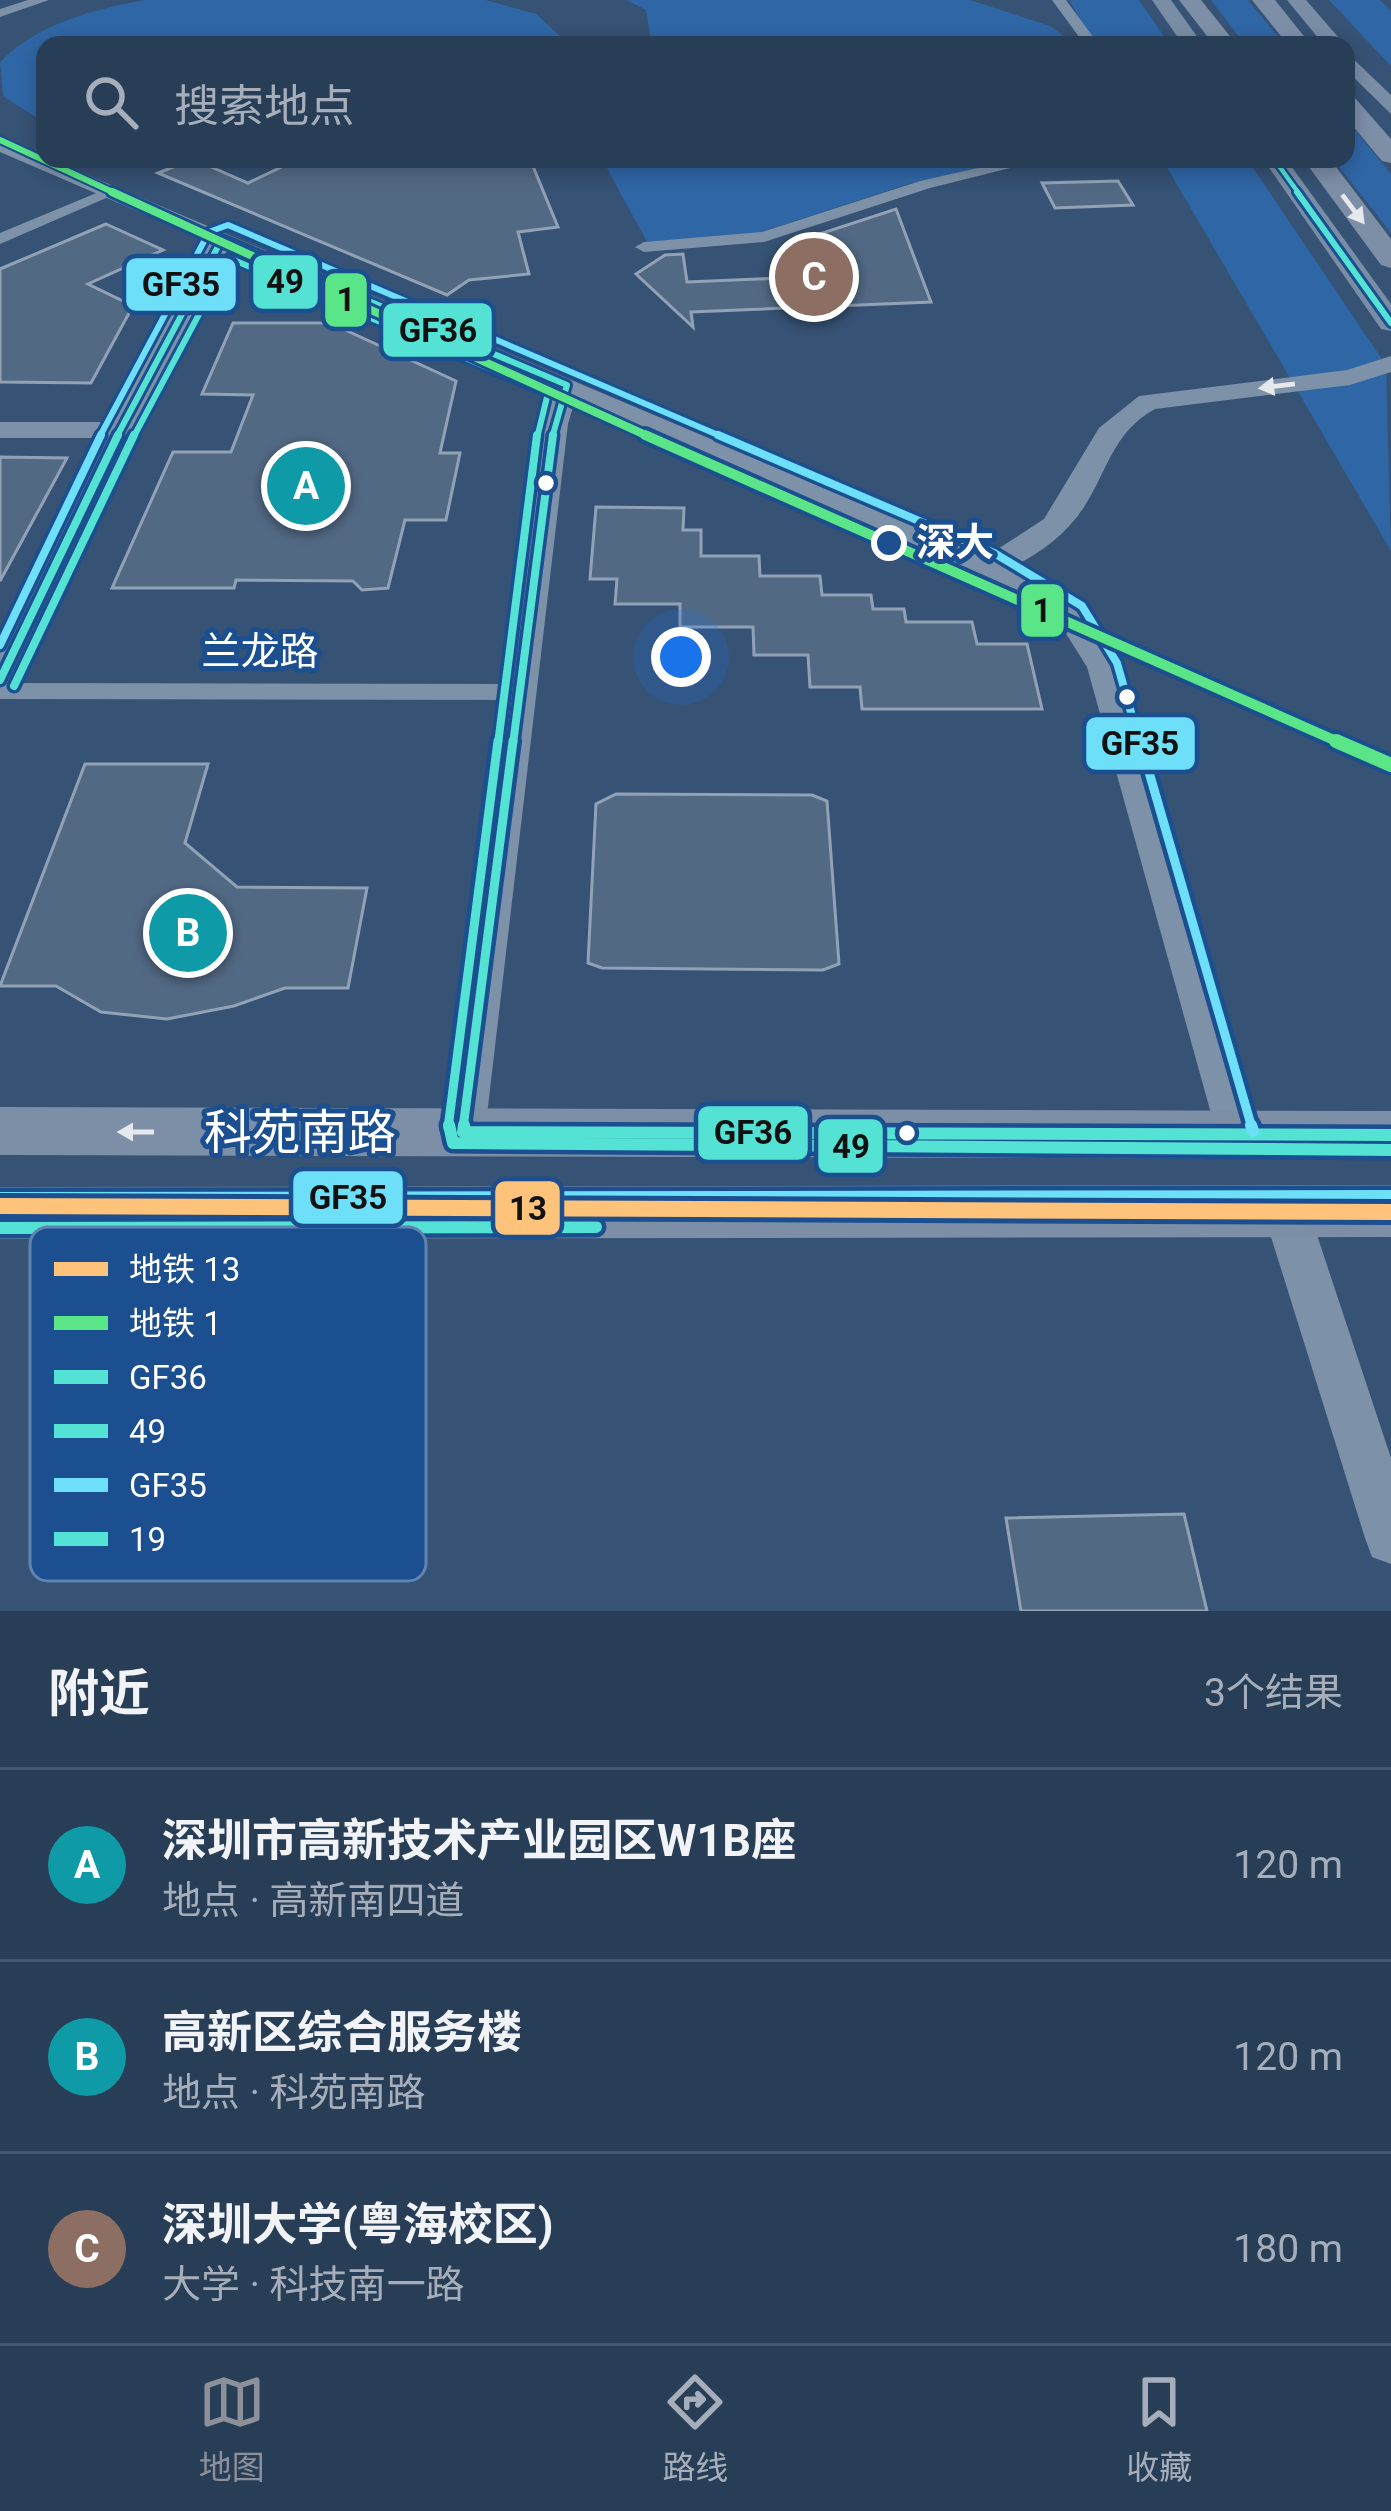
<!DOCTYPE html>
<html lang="zh">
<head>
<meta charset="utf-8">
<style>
	body { margin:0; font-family:Roboto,"Noto Sans SC",sans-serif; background:#344961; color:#f1f3f6 }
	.you { position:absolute; left:681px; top:657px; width:42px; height:42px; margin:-30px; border:9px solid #fff; border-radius:50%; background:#1a73e8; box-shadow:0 0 0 18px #1a73e833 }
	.badge { display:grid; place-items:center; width:78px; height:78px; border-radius:50%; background:#8c9099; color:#fff; font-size:39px; font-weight:700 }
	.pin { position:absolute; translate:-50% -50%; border:6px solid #fff; box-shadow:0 3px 12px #0006 }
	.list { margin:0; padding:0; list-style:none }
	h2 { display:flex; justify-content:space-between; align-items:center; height:156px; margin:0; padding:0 48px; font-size:51px }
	h2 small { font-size:39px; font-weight:400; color:#a5aeba }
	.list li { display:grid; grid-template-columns:78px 1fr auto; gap:36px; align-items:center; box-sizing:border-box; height:192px; padding:0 48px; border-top:3px solid #44576d }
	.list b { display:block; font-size:45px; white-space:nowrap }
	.list p { margin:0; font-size:39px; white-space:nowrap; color:#a5aeba }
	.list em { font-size:39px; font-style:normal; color:#a5aeba }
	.icon { flex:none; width:66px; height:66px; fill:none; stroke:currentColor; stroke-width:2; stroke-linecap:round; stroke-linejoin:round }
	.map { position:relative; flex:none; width:1391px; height:1611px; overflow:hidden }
	.search { position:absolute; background:#283e57; box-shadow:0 6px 18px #0003; left:36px; right:36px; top:36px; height:132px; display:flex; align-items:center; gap:30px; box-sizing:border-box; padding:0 42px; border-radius:24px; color:#a5aeba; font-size:45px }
	.sheet { height:732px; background:#283e57 }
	nav { display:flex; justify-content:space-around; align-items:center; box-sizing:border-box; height:168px; border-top:3px solid #44576d; background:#283e57; font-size:33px; color:#a5aeba }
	nav a { display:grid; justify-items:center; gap:6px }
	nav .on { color:#8c9099 }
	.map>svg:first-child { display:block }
	.green { fill:#2f66a5 }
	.building { fill:#526984; stroke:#92a2b6; stroke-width:3 }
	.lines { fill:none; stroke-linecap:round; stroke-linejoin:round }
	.minor { fill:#7d92a8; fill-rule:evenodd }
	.tertiary { fill:#7d92a8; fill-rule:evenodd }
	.secondary { fill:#798da4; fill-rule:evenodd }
	.primary { fill:#7d8ea7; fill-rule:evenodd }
	.bus-1-far3-casing { stroke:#1b4f8f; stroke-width:12 }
	.bus-1-far2-casing { stroke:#1b4f8f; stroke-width:15 }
	.bus-1-far1-casing { stroke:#1b4f8f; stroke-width:18 }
	.bus-1-casing { stroke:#1b4f8f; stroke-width:21 }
	.bus-2-far3-casing { stroke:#1b4f8f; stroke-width:12 }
	.bus-2-far2-casing { stroke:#1b4f8f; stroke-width:15 }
	.bus-2-far1-casing { stroke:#1b4f8f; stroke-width:18 }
	.bus-2-casing { stroke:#1b4f8f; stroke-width:21 }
	.bus-3-far3-casing { stroke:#1b4f8f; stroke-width:12 }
	.bus-3-far2-casing { stroke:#1b4f8f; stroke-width:15 }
	.bus-3-far1-casing { stroke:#1b4f8f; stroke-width:18 }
	.bus-3-casing { stroke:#1b4f8f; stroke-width:21 }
	.bus-4-far1-casing { stroke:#1b4f8f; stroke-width:9 }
	.bus-4-casing { stroke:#1b4f8f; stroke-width:12 }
	.bus-1-far3 { stroke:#54e2d4; stroke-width:6 }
	.bus-1-far2 { stroke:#54e2d4; stroke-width:8 }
	.bus-1-far1 { stroke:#54e2d4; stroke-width:9 }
	.bus-1 { stroke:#54e2d4; stroke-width:12 }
	.bus-2-far3 { stroke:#54e2d4; stroke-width:6 }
	.bus-2-far2 { stroke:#54e2d4; stroke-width:8 }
	.bus-2-far1 { stroke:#54e2d4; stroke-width:9 }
	.bus-2 { stroke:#54e2d4; stroke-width:12 }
	.bus-3-far3 { stroke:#6ddff8; stroke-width:6 }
	.bus-3-far2 { stroke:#6ddff8; stroke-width:8 }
	.bus-3-far1 { stroke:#6ddff8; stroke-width:9 }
	.bus-3 { stroke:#6ddff8; stroke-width:12 }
	.bus-4-far1 { stroke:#54e2d4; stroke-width:4.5 }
	.bus-4 { stroke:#54e2d4; stroke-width:6 }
	.metro-1-casing { stroke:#1b4f8f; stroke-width:26 }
	.metro-2-far3-casing { stroke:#1b4f8f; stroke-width:10 }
	.metro-2-far2-casing { stroke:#1b4f8f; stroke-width:14 }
	.metro-2-far1-casing { stroke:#1b4f8f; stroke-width:18 }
	.metro-2-casing { stroke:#1b4f8f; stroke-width:22 }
	.metro-1 { stroke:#fdc37a; stroke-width:16 }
	.metro-2-far3 { stroke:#5ae688; stroke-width:6 }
	.metro-2-far2 { stroke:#5ae688; stroke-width:8 }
	.metro-2-far1 { stroke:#5ae688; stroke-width:10 }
	.metro-2 { stroke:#5ae688; stroke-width:14 }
	.oneway { fill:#e5e8ed }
	.oneway2 { fill:#e5e9ee }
	.bus-dot { fill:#fff; stroke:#1b4f8f; stroke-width:4.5 }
	.stop-dot { fill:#1b4f8f; stroke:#fff; stroke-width:6 }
	.labels { text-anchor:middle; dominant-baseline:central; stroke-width:10; stroke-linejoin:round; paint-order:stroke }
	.stop-label { font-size:39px; font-weight:bold; fill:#fff; stroke:#1b4f8f; text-anchor:start }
	.street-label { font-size:39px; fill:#fff; stroke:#1b4f8f }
	.near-street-label { font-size:48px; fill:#fff; stroke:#1b4f8f }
	.key { fill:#1b4f8f; stroke:#5f84b1; stroke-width:3 }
	.key-label { font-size:33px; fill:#fff }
	.line-badge { stroke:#1b4f8f; stroke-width:4.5 }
	.pale-badge-label { font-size:33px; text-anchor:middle; font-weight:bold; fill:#111 }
</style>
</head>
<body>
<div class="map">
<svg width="1391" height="1611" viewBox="0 0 1391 1611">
	<rect width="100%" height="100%" fill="#365274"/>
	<g class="green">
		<path d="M145,0h341l50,14 34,31h-525v78l-42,-27 -3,-34c37,-38 94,-53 145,-62z"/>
		<polygon points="626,0 970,0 1050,26 1076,45 652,45 646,10"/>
		<polygon points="1069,0 1139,0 1170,45 1095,45"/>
		<polygon points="1211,0 1248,0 1285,45 1245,45"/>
		<polygon points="1329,0 1380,0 1391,11 1391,66"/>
		<polygon points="1346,119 1391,174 1391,233 1333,159 1346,159"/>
		<polygon points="602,159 1015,159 908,184 755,234 647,242"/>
		<polygon points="1162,159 1247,159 1386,365 1391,551"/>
	</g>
	<g class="building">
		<polygon points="193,159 248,183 292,162 530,159 558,227 518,232 529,274 469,280 447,295 158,173"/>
		<polygon points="1118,181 1133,205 1055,208 1042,183"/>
		<polygon points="896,209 931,302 691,312 693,327 636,274 665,255 683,254 687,282 807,277 798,241"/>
		<polygon points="106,224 163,250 88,284 133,306 91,383 0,382 0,269"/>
		<polygon points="233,323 330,323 456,381 440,453 460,453 446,520 405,520 388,588 362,590 353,581 236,580 234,588 112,588 173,452 231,452 253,395 202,394"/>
		<polygon points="0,457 67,458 0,581"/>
		<polygon points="596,507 684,508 683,530 701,530 701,556 759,556 760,576 820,576 822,595 871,595 873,609 904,609 906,622 972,622 977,644 1027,644 1042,709 862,709 860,687 810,687 808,655 754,655 753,627 680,627 680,604 615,604 617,579 590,579"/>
		<polygon points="85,764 208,764 185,843 237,887 367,888 348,988 285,988 234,1006 167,1019 101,1012 56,986 0,986"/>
		<polygon points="616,794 812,795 827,801 839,964 823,970 602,968 588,963 596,804"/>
		<polygon points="1184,1514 1207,1611 1021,1611 1006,1518"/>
	</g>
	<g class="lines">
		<g class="minor">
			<polygon points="28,0 49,0 0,17 0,9"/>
			<polygon points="1052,0 1066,0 1099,45 1085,45"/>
			<polygon points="1017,159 1046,159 930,188 764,242 644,252 635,247 644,242 762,232 920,181"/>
			<polygon points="106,189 120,192 0,244 0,233"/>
			<polygon points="0,683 520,684 533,692 520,700 0,699"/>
		</g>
		<g class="tertiary">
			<path d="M0,138l987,418 57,-37 55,-91 40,-32 208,-26 44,-14v16l-41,13 -195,24c-42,23 -47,61 -71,98 -18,28 -44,46 -73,61l72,42 36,57 142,468 -7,14 -15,5 -15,-5 -7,-14 -130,-468 -27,-43 -83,-50 -402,-174 -7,24 -83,708 -7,14 -15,5 -15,-5 -7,-14 99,-708 12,-34 -324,-140 -94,180 -117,250 -17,11v-45l102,-208h-102v-16h111l98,-180 -209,-90z"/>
			<polygon points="1286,1190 1302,1196 1309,1211 1391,1458 1391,1564 1372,1557 1365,1538 1263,1211 1270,1196"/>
		</g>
		<g class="secondary">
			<polygon points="1152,0 1171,0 1203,45 1183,45"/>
			<polygon points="1287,0 1306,0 1345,45 1324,45"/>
			<polygon points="1346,52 1391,95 1391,114 1346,70"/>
			<polygon points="1263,159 1286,159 1391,304 1391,331 1381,329"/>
		</g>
		<g class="primary">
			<polygon points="1179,0 1201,0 1237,45 1214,45"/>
			<polygon points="1252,0 1275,0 1311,45 1288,45"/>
			<polygon points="1346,96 1355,98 1391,139 1391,163 1382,161 1346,118"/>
			<polygon points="1303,159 1330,159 1391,239 1391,268 1381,265"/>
			<polygon points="0,1107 1391,1111 1391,1159 0,1155"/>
			<polygon points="1391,1185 1391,1237 0,1239 0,1187"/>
		</g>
		<defs>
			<polyline id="bus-1-far3" points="116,438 222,239 567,385 552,438"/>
			<g id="bus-1-far2">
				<polyline points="0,680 118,435"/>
				<polyline points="513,744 553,435"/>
			</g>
			<polyline id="bus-1-far1" points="463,1128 513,741"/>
			<g id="bus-1">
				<polyline points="464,1125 463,1132 1391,1135"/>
				<polyline points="0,1213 596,1212"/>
			</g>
			<polyline id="bus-2-far3" points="133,438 229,258 548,393 537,438"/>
			<g id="bus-2-far2">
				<polyline points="14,686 134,435"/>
				<polyline points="498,744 537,435"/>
			</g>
			<polyline id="bus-2-far1" points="448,1128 498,741"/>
			<g id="bus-2">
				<polyline points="449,1125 453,1143 1391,1150"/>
				<polyline points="0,1228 596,1227"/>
			</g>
			<polyline id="bus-3-far3" points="99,438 209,232 228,225 725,438"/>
			<g id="bus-3-far2">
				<polyline points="718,435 994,553 1082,606 1117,663 1140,744"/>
				<polyline points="0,645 101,435"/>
			</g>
			<polyline id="bus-3-far1" points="1140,741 1252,1128"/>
			<g id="bus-3">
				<polyline points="1251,1125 1253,1131"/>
				<polyline points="0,1198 1391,1196"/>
			</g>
			<polyline id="bus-4-far1" points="1274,159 1300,195"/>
			<polyline id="bus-4" points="1297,192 1391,323"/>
		</defs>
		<use href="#bus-1-far3" class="bus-1-far3-casing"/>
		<use href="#bus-1-far2" class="bus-1-far2-casing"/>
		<use href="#bus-1-far1" class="bus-1-far1-casing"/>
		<use href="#bus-1" class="bus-1-casing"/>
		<use href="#bus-2-far3" class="bus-2-far3-casing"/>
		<use href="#bus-2-far2" class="bus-2-far2-casing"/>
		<use href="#bus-2-far1" class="bus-2-far1-casing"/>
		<use href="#bus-2" class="bus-2-casing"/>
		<use href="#bus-3-far3" class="bus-3-far3-casing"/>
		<use href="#bus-3-far2" class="bus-3-far2-casing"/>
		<use href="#bus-3-far1" class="bus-3-far1-casing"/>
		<use href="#bus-3" class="bus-3-casing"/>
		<use href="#bus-4-far1" class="bus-4-far1-casing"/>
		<use href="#bus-4" class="bus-4-casing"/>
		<use href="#bus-1-far3" class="bus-1-far3"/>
		<use href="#bus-1-far2" class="bus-1-far2"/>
		<use href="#bus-1-far1" class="bus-1-far1"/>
		<use href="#bus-1" class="bus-1"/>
		<use href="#bus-2-far3" class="bus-2-far3"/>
		<use href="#bus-2-far2" class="bus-2-far2"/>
		<use href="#bus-2-far1" class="bus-2-far1"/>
		<use href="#bus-2" class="bus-2"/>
		<use href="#bus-3-far3" class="bus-3-far3"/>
		<use href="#bus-3-far2" class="bus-3-far2"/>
		<use href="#bus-3-far1" class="bus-3-far1"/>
		<use href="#bus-3" class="bus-3"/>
		<use href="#bus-4-far1" class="bus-4-far1"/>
		<use href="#bus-4" class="bus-4"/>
		<defs>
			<polyline id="metro-1" points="0,1206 1391,1212"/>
			<polyline id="metro-2-far3" points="0,140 119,195"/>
			<polyline id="metro-2-far2" points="112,192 652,438"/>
			<polyline id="metro-2-far1" points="645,435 1343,744"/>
			<polyline id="metro-2" points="1336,741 1391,765"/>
		</defs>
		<use href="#metro-1" class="metro-1-casing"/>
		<use href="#metro-2-far3" class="metro-2-far3-casing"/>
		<use href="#metro-2-far2" class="metro-2-far2-casing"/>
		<use href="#metro-2-far1" class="metro-2-far1-casing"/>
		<use href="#metro-2" class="metro-2-casing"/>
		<use href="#metro-1" class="metro-1"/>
		<use href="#metro-2-far3" class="metro-2-far3"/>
		<use href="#metro-2-far2" class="metro-2-far2"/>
		<use href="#metro-2-far1" class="metro-2-far1"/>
		<use href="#metro-2" class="metro-2"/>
	</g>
	<defs><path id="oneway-solid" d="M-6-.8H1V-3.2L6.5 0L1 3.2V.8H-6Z" transform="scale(3)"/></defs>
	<g class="oneway">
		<use href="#oneway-solid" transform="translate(1353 209) rotate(53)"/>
		<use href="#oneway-solid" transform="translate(136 1132) rotate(-180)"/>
	</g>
	<use class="oneway2" href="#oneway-solid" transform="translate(1277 386) rotate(173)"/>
	<g class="bus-dot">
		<circle cx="546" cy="483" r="10"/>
		<circle cx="1127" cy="697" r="10"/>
		<circle cx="907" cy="1133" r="10"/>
	</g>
	<circle class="stop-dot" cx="889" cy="543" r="15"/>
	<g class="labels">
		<g class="stop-label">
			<text x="916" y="543">深大</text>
		</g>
		<g class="street-label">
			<text x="260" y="652">兰龙路</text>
		</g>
		<g class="near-street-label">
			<text x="300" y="1132">科苑南路</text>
		</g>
	</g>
	<rect x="30" y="1227" width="396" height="354" rx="18" class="key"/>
	<rect x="54" y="1262" width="54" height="14" fill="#fdc37a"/>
	<rect x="54" y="1316" width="54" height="14" fill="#5ae688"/>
	<rect x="54" y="1370" width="54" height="14" fill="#54e2d4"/>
	<rect x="54" y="1424" width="54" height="14" fill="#54e2d4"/>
	<rect x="54" y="1478" width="54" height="14" fill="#6ddff8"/>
	<rect x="54" y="1532" width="54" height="14" fill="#54e2d4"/>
	<g class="key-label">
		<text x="129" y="1281">地铁 13</text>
		<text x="129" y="1335">地铁 1</text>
		<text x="129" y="1389">GF36</text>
		<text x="129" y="1443">49</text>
		<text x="129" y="1497">GF35</text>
		<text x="129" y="1551">19</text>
	</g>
	<g class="line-badge">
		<rect x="251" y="253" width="69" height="58" rx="12" fill="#54e2d4"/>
		<rect x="124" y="256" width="114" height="57" rx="12" fill="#6ddff8"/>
		<rect x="323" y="271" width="46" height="58" rx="12" fill="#5ae688"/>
		<rect x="381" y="301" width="113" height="58" rx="12" fill="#54e2d4"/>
		<rect x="1019" y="582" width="47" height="57" rx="12" fill="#5ae688"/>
		<rect x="1084" y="715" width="113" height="57" rx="12" fill="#6ddff8"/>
		<rect x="696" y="1104" width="114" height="58" rx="12" fill="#54e2d4"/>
		<rect x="816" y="1117" width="69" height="58" rx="12" fill="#54e2d4"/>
		<rect x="291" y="1169" width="114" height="57" rx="12" fill="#6ddff8"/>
		<rect x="493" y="1179" width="69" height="58" rx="12" fill="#fdc37a"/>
	</g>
	<g class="pale-badge-label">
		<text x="285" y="293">49</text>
		<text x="181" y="296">GF35</text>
		<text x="346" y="311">1</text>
		<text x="438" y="342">GF36</text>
		<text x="1042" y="622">1</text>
		<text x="1140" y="755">GF35</text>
		<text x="753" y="1144">GF36</text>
		<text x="851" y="1158">49</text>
		<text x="348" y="1209">GF35</text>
		<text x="528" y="1220">13</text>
	</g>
</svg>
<div class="you"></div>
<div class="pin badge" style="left:306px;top:486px;background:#0f9aa8">A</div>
<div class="pin badge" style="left:188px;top:933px;background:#0f9aa8">B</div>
<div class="pin badge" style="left:814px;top:277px;background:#8d6e63">C</div>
<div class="search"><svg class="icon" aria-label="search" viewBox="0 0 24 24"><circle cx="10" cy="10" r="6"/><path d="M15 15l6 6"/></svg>搜索地点</div>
</div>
<section class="sheet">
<h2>附近<small>3个结果</small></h2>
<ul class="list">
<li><span class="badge" style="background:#0f9aa8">A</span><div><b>深圳市高新技术产业园区W1B座</b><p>地点 · 高新南四道</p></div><em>120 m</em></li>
<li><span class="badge" style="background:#0f9aa8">B</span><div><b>高新区综合服务楼</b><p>地点 · 科苑南路</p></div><em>120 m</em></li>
<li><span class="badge" style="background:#8d6e63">C</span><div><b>深圳大学(粤海校区)</b><p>大学 · 科技南一路</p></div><em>180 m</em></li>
</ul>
</section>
<nav>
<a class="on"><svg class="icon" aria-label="map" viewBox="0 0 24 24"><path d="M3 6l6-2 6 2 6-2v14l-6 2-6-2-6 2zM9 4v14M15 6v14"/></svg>地图</a>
<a><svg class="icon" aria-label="directions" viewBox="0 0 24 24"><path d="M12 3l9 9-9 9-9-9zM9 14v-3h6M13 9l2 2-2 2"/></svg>路线</a>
<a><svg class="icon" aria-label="saved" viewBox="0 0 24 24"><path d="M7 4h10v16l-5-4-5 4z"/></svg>收藏</a>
</nav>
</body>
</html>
